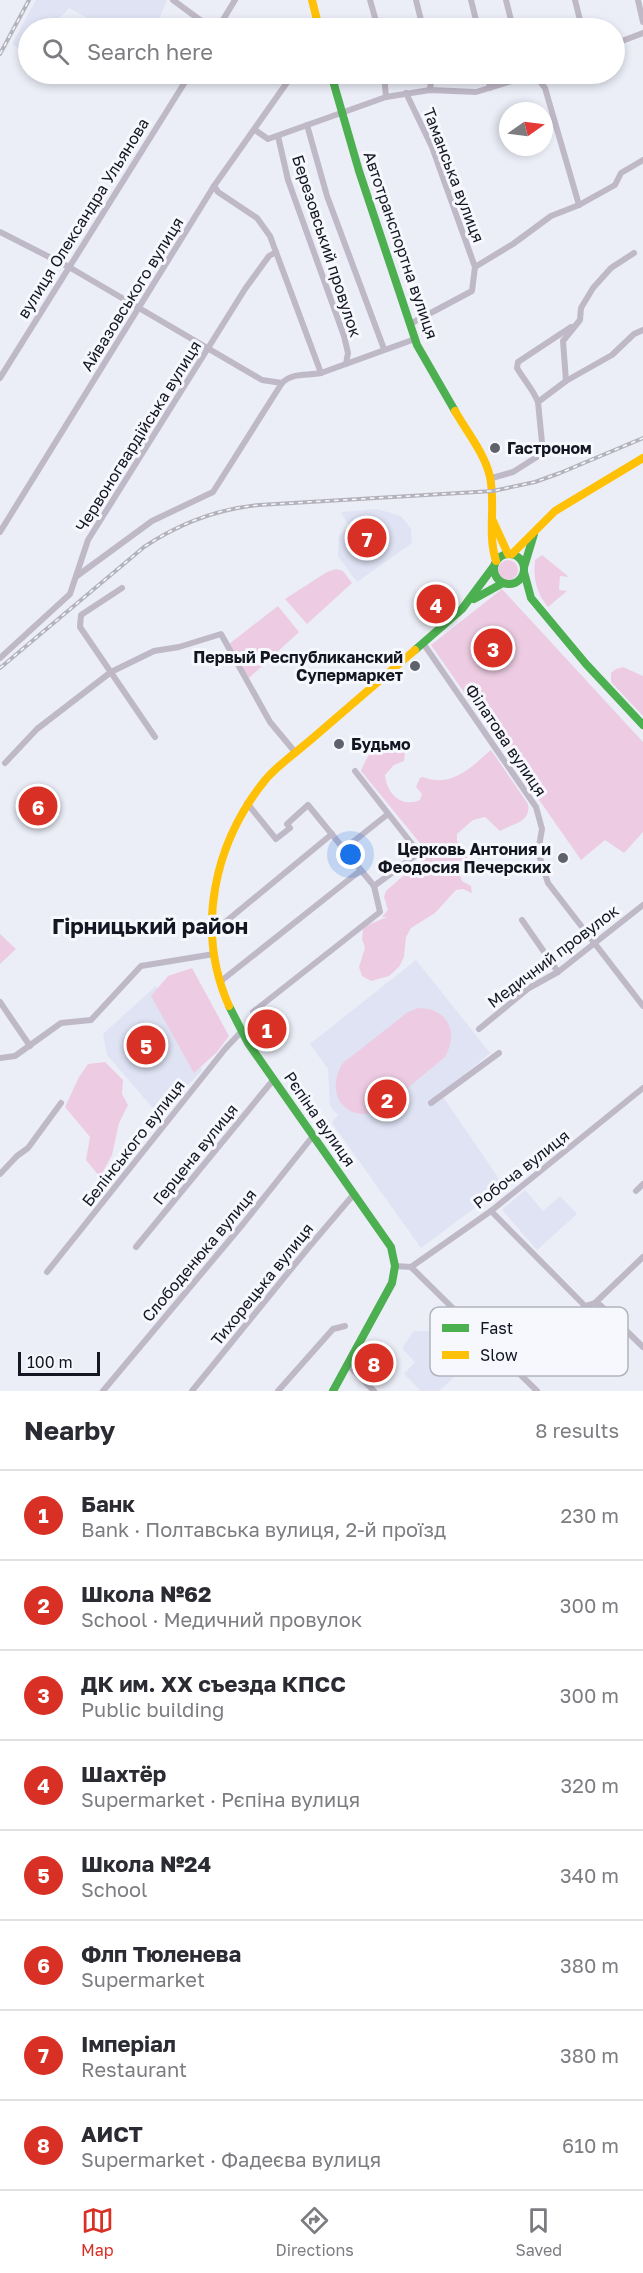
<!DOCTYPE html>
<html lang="en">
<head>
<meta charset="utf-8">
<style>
	body { margin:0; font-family:"Golos Text",sans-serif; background:#f2f2f3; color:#2b2b33 }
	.compass { position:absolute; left:499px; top:102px; width:54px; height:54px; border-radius:50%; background:#fff; box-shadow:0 3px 9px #0003; rotate:76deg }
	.scale { position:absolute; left:18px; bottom:15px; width:82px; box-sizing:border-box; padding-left:6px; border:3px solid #141621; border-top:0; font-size:16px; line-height:21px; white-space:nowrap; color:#141621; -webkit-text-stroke:4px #f6f8fe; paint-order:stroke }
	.you { position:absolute; left:351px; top:855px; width:21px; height:21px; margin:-15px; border:4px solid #fff; border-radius:50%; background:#1a73e8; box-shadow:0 0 0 9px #1a73e833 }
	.badge { display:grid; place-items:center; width:39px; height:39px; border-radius:50%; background:#d93025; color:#fff; font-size:20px; font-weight:700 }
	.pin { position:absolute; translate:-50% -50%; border:3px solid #fff; box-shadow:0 2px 6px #0006 }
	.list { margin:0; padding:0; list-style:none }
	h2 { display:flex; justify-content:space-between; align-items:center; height:78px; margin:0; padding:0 24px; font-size:26px }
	h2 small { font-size:20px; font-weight:400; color:#7c7c81 }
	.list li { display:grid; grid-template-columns:39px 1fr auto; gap:18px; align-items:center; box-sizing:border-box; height:90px; padding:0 24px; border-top:2px solid #e1e1e2 }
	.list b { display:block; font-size:22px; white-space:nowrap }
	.list p { margin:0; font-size:20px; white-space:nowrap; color:#7c7c81 }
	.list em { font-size:20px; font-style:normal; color:#7c7c81 }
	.icon { flex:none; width:33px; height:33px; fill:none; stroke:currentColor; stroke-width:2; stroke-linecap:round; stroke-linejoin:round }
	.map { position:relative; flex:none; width:643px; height:1391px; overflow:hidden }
	.search { position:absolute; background:#fff; box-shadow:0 3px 9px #0003; left:18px; right:18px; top:18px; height:66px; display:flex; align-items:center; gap:15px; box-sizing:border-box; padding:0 21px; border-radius:33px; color:#7c7c81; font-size:22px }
	.sheet { height:798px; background:#fff }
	nav { display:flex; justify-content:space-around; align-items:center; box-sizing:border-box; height:84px; border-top:2px solid #e1e1e2; background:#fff; font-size:16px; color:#7c7c81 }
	nav a { display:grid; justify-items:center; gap:3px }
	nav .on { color:#d93025 }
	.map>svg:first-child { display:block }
	.built { fill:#dfe3f4 }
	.green { fill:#edcce3 }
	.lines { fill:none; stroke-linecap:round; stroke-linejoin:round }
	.street { stroke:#bfb8c7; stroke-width:6 }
	.fast { stroke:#4caf50; stroke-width:8 }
	.slow { stroke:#ffc107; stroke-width:8 }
	.rail-casing { stroke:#b4b2bc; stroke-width:4 }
	.rail { stroke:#f6f8fe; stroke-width:1.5; stroke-dasharray:4.5; stroke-linecap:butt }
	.poi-dot { fill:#5f626c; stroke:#f6f8fe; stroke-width:2 }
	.labels { text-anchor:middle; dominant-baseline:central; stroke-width:6; stroke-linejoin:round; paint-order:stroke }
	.street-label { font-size:16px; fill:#141621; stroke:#f6f8fe }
	.poi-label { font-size:16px; font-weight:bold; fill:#141621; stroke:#f6f8fe; text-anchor:start }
	.district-label { font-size:22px; font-weight:bold; fill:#141621; stroke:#f6f8fe }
	.key { fill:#f6f8fe; stroke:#b2b4bc; stroke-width:1.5 }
	.key-label { font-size:16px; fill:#141621 }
</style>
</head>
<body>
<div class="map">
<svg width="643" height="1391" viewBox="0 0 643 1391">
	<rect width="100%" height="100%" fill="#ebeef7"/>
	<g class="built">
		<polygon points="36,0 167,0 155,28 106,28 69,8 50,28 28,28 27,54 12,44"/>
		<polygon points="377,509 401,516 411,529 412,543 357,582 338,556 339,536 349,526 341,512"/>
		<polygon points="416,960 490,1053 441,1094 504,1186 421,1248 332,1123 338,1115 330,1106 328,1069 310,1044"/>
		<polygon points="156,986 202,1070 159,1115 107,1055 103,1034"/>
		<polygon points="525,1190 543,1211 560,1196 577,1214 537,1250 502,1210"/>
		<polygon points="414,1331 429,1331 459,1361 455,1367 457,1374 439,1391 421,1391 404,1374 415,1362 402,1348"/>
	</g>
	<g class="green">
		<path d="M542,555l27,22 -9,-1 -1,14 8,1 -19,16c-12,-14 -15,-30 -13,-47z"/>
		<circle cx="508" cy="570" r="10"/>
		<polygon points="336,569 343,571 352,583 307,624 285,599 327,572"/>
		<polygon points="502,589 643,742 643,832 624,853 605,840 581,860 431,645"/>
		<polygon points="278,606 299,632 249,678 229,644"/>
		<polygon points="623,667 643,676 643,716 611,682 611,673 616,669"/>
		<path d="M393,738l9,5 3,10 -1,8 -10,4 -9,10c2,18 15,33 35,25l2,-6 -6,-7 4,-9 3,-1c29,11 47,-9 68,-27l37,54c3,19 -15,19 -28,27l-15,-14 -12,3 -16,14v7l16,18 -2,7 -9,4 -2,5 2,6 9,5 1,7 -9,-4 -7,1 -21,23 -24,15 -5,9 -2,20 -5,10 -10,9 -18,5 -9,-5 -3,-9 6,-19 -3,-9 1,-10 5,-4 19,-8h-5l6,-7 -4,-13 2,-6 35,-31 3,-12 -63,-77c5,-14 16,-31 32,-33z"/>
		<polygon points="0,934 16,949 0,964"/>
		<polygon points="192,968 229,1036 217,1052 194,1073 151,996 168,976"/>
		<path d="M418,1008c30,0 41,24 27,49l-64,53c-34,15 -58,-16 -38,-47l65,-51z"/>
		<polygon points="105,1062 123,1080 122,1094 128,1105 119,1123 112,1155 100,1177 86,1160 90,1137 65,1107 79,1077 88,1064"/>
	</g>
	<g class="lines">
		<g class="street">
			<polyline points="173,0 211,28"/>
			<polyline points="370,0 378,28"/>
			<polyline points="416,0 423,28"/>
			<polyline points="471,0 478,28"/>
			<polyline points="506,0 513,28"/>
			<polyline points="575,0 582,28"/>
			<polyline points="638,0 643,22"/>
			<polyline points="218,28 235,0"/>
			<polyline points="614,44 643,33"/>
			<polyline points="384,74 386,97"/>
			<polyline points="488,74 490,88"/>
			<polyline points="534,74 545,88 579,205"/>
			<polyline points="430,90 432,74"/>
			<polyline points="406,93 432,147 475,267"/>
			<polyline points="307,125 327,196 384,349"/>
			<polyline points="255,130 268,139 386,97 430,90 476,92 535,74"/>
			<polyline points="278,136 288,180 344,336 348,353 346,364"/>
			<polyline points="214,186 218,192 257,218 270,236 321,373"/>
			<path d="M0,232l69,35 193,113 20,3c11,-11 25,-7 39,-10l94,-34"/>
			<polyline points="410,324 472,291 475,267 513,244 551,216 579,205 615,185 621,173 643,160"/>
			<polyline points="0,378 190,74"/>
			<polyline points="566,381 612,355 634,334 643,330"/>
			<path d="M538,402c-5,-13 -14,-22 -21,-34l1,-6 53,-35"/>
			<polyline points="492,478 513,472 543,453 538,402 566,381 563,341 580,320 581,308 593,288 611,268 634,253"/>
			<polyline points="0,532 214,186 293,74"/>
			<polyline points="77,576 152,521 213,492 282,383"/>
			<polyline points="122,588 81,615 80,627 155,737"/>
			<polyline points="423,643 536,807 542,829 538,852 548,883 643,1006"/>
			<polyline points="0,658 70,594 88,540 245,289 269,256 276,252"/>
			<polyline points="5,763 37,729 111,672 154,651 179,647 221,634 270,722 295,752"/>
			<polyline points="355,771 419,853 374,886"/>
			<polyline points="247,803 276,839 290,828 287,824 308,805 374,886 380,912 253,1012"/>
			<polyline points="344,849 388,814"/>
			<polyline points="522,920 558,972"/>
			<polyline points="212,933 332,834"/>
			<polyline points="221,981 361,870"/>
			<polyline points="0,1002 30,1046"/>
			<polyline points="479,1029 529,988 558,972 643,905"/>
			<polyline points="0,1058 15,1056 61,1023 91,1020 141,966 214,954"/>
			<polyline points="431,1103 499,1053"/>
			<polyline points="0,1174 17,1156 28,1148 61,1103"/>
			<polyline points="636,1191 643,1184"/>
			<polyline points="491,1211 585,1306 595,1303 600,1305 643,1347"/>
			<polyline points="136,1247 274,1079"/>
			<polyline points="395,1266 411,1267 537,1391"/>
			<polyline points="411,1267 491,1211 643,1088"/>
			<polyline points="47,1272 225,1049 241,1032"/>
			<polyline points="595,1303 643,1257"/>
			<polyline points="347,1364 374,1391"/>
			<polyline points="103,1391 243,1224 313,1136"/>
			<polyline points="192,1391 309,1247 354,1194"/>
			<polyline points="278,1391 333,1329 345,1326"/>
		</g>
		<g class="fast">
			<polyline points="331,74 359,171 417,345 455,411"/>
			<circle cx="509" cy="569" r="15"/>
			<polyline points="524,567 534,534"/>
			<polyline points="524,572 531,598 586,664 643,725"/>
			<polyline points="474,599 503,583"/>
			<polyline points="415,650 462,609 494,566"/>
			<polyline points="229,1006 248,1043 391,1247 395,1266 392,1283 333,1391"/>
		</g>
		<g class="slow">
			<polyline points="312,0 319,28"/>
			<path d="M455,411c12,21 30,43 35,66 6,29 -3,56 6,84"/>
			<polyline points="493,521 508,554"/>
			<polyline points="512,554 555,511 643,458"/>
			<path d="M229,1006c-34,-77 -15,-163 37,-227 13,-15 32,-28 48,-42 34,-29 67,-58 101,-87"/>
		</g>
		<defs>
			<g id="rail">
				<polyline points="0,54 29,0"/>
				<path d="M0,668l144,-121c36,-24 73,-38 115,-42l234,-14 42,-9 25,-9 83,-35"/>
			</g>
		</defs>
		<use href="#rail" class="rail-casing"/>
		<use href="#rail" class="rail"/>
	</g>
	<g class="poi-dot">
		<circle cx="495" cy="448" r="6"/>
		<circle cx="415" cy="666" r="6"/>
		<circle cx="339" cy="744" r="6"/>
		<circle cx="563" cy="858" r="6"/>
	</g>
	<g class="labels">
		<g class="street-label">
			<text transform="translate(454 175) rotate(69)">Таманська вулиця</text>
			<text transform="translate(83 218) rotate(-58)">вулиця Олександра Ульянова</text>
			<text transform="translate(401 245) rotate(71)">Автотранспортна вулиця</text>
			<text transform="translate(327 246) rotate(72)">Березовський провулок</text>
			<text transform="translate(132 294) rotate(-58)">Айвазовського вулиця</text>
			<text transform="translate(138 436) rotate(-58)">Червоногвардійська вулиця</text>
			<text transform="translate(506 740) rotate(56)">Філатова вулиця</text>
			<text transform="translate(553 956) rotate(-37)">Медичний провулок</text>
			<text transform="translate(320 1119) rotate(55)">Рєпіна вулиця</text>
			<text transform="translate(133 1143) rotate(-52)">Белінського вулиця</text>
			<text transform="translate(195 1154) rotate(-51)">Герцена вулиця</text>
			<text transform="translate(521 1169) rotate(-38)">Робоча вулиця</text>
			<text transform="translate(199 1255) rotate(-50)">Слободенюка вулиця</text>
			<text transform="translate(262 1284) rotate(-51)">Тихорецька вулиця</text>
		</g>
		<g class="poi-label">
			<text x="507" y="448">Гастроном</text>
			<text x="403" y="657" text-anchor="end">Первый Республиканский<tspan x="403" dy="18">Супермаркет</tspan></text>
			<text x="351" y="744">Будьмо</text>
			<text x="551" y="849" text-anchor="end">Церковь Антония и<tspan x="551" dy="18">Феодосия Печерских</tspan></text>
		</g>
		<g class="district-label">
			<text x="150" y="925">Гірницький район</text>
		</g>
	</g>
	<rect x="430" y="1307" width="198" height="69" rx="9" class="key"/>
	<rect x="442" y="1324" width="27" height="8" fill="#4caf50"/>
	<rect x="442" y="1351" width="27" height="8" fill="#ffc107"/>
	<g class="key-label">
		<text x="480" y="1334">Fast</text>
		<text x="480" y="1361">Slow</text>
	</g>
</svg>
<svg class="compass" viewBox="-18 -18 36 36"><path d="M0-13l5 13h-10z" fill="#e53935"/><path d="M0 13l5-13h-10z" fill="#7c7c81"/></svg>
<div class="scale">100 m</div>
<div class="you"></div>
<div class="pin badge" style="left:267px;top:1029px">1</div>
<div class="pin badge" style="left:387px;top:1099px">2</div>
<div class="pin badge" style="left:493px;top:648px">3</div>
<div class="pin badge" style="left:436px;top:604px">4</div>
<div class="pin badge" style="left:146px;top:1045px">5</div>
<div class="pin badge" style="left:38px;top:806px">6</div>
<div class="pin badge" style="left:367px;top:538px">7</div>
<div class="pin badge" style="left:374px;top:1363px">8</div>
<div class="search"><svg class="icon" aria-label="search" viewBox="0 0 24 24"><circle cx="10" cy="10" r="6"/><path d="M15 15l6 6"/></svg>Search here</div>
</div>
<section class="sheet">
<h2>Nearby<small>8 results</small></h2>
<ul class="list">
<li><span class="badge">1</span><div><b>Банк</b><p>Bank · Полтавська вулиця, 2-й проїзд</p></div><em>230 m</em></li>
<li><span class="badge">2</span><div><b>Школа №62</b><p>School · Медичний провулок</p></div><em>300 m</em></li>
<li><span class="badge">3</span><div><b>ДК им. XX съезда КПСС</b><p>Public building</p></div><em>300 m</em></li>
<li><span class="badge">4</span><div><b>Шахтёр</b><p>Supermarket · Рєпіна вулиця</p></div><em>320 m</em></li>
<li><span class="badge">5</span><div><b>Школа №24</b><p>School</p></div><em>340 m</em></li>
<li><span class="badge">6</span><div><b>Флп Тюленева</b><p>Supermarket</p></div><em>380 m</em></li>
<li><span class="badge">7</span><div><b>Імперіал</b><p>Restaurant</p></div><em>380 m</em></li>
<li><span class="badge">8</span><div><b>АИСТ</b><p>Supermarket · Фадеєва вулиця</p></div><em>610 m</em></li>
</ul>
</section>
<nav>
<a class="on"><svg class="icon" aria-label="map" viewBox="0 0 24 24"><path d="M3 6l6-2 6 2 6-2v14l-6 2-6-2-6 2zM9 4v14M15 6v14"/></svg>Map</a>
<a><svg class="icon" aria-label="directions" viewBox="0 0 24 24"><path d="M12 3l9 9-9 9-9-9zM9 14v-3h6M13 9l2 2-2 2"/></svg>Directions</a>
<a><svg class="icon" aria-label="saved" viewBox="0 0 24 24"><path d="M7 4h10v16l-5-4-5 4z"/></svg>Saved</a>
</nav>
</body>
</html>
